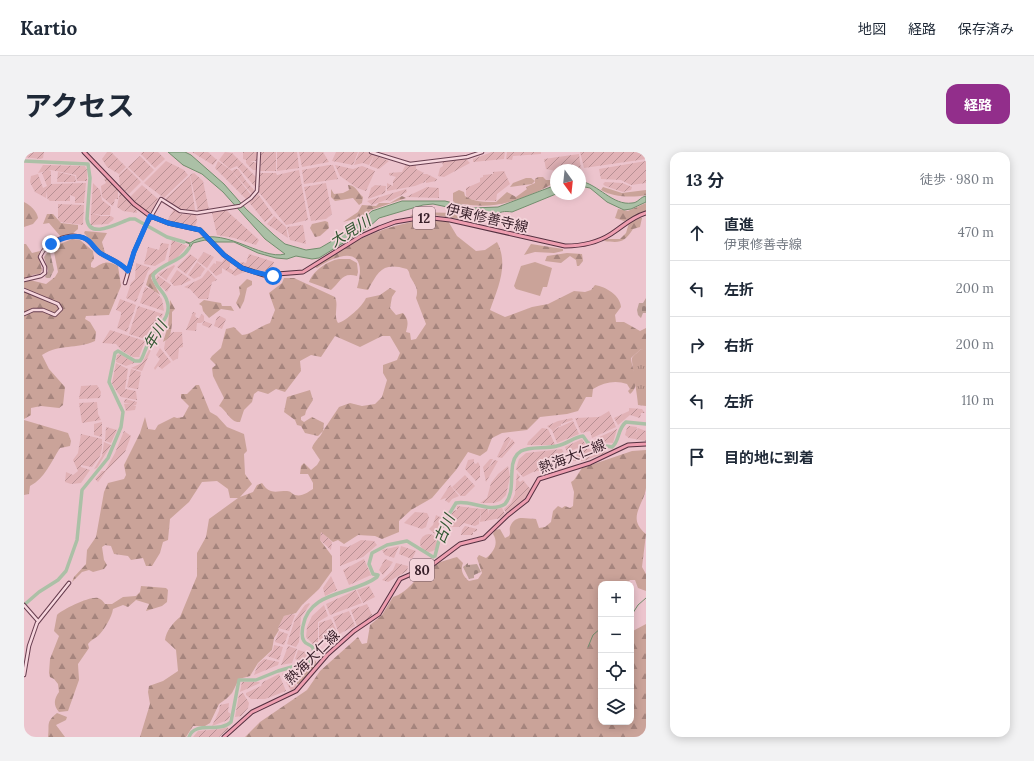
<!DOCTYPE html>
<html lang="ja">
<head>
<meta charset="utf-8">
<style>
	body { margin:0; font-family:Lora,"Noto Sans JP",serif; background:#f2f2f3; color:#1f2937 }
	.controls { position:absolute; right:12px; bottom:12px; display:grid; overflow:hidden; border-radius:8px; box-shadow:0 2px 10px #0003 }
	.controls button { width:36px; height:36px; display:grid; place-items:center; padding:0; border:0; border-bottom:1px solid #e0e1e3; background:#fff; color:#1f2937; font:20px sans-serif }
	.compass { position:absolute; left:526px; top:12px; width:36px; height:36px; border-radius:50%; background:#fff; box-shadow:0 2px 10px #0003; rotate:165deg }
	.stop { position:absolute; width:12px; height:12px; margin:-9px; border:3px solid #1a73e8; border-radius:50%; background:#fff }
	.stop.end { background:#1a73e8; border-color:#fff; box-shadow:0 1px 4px #0008 }
	.list { margin:0; padding:0; list-style:none }
	h2 { display:flex; justify-content:space-between; align-items:center; height:52px; margin:0; padding:0 16px; font-size:17px }
	h2 small { font-size:13px; font-weight:400; color:#747a83 }
	.list li { display:grid; grid-template-columns:26px 1fr auto; gap:12px; align-items:center; box-sizing:border-box; height:56px; padding:0 16px; border-top:1px solid #e0e1e3 }
	.list b { display:block; font-size:15px; white-space:nowrap }
	.list p { margin:0; font-size:13px; white-space:nowrap; color:#747a83 }
	.list em { font-size:13px; font-style:normal; color:#747a83 }
	.icon { flex:none; width:22px; height:22px; fill:none; stroke:currentColor; stroke-width:2; stroke-linecap:round; stroke-linejoin:round }
	.map { position:relative; flex:none; width:622px; height:585px; overflow:hidden; border-radius:12px }
	header { display:flex; align-items:center; gap:24px; box-sizing:border-box; height:56px; padding:0 20px; background:#fff; border-bottom:1px solid #e0e1e3 }
	header strong { font-size:19px }
	nav { display:flex; gap:22px; margin-inline-start:auto; font-size:14px }
	.intro { display:flex; align-items:center; justify-content:space-between; box-sizing:border-box; height:96px; padding:0 24px }
	h1 { margin:0; font-size:28px }
	.button { padding:10px 18px; border-radius:12px; background:#922e8b; color:#fff; font-size:14px; font-weight:700 }
	main { display:flex; gap:24px; padding:0 24px }
	aside { flex:1; background:#fff; border-radius:12px; box-shadow:0 2px 10px #0003 }
	.map>svg:first-child { display:block }
	.farmland { fill:url(#farmland-furrows) }
	.grass { fill:url(#grass-tufts) }
	.forest { fill:url(#forest-firs) }
	.cemetery { fill:url(#cemetery-stones) }
	.garden { fill:#caa399 }
	.water { fill:#abc0a6; stroke:#728d6d }
	.lines { fill:none; stroke-linecap:round; stroke-linejoin:round }
	.stream { stroke:#728d6d; stroke-width:1 }
	.river { stroke:#abc0a6; stroke-width:3.5 }
	.secondary-casing { stroke:#683f50; stroke-width:4.5 }
	.primary-casing { stroke:#543040; stroke-width:5 }
	.secondary { stroke:#f7d7de; stroke-width:2.5 }
	.primary { stroke:#ee9eb0; stroke-width:3 }
	.route { stroke:#1a73e8; stroke-width:5 }
	.labels { text-anchor:middle; dominant-baseline:central; stroke-width:3.5; stroke-linejoin:round; paint-order:stroke }
	.shield { fill:#f4d4da; stroke:#70555e; stroke-width:1 }
	.shield-label { font-size:13px; font-weight:bold; fill:#371f29 }
	.street-label { font-size:14px; fill:#371f29; stroke:#f4d4da }
	.water-label { font-size:15px; font-style:italic; fill:#2f5630; stroke:#f4d4da }
</style>
</head>
<body>
<header>
<strong>Kartio</strong>
<nav><a>地図</a><a>経路</a><a>保存済み</a></nav>
</header>
<div class="intro"><h1>アクセス</h1><a class="button">経路</a></div>
<main>
<div class="map">
<svg width="622" height="585" viewBox="0 0 622 585">
	<defs>
		<pattern id="farmland-furrows" width="10" height="10" patternUnits="userSpaceOnUse"><rect width="10" height="10" fill="#e1b2b6"/><path d="M-1 1l2-2M0 10L10 0M9 11l2-2" fill="none" stroke="#b79094"/></pattern>
		<pattern id="grass-tufts" width="24" height="20" patternUnits="userSpaceOnUse"><rect width="24" height="20" fill="#caa399"/><path d="M3 7l-1-3M5 7V3M7 7l1-3M15 17l-1-3M17 17v-4M19 17l1-3" fill="none" stroke="#a5847d"/></pattern>
		<pattern id="forest-firs" width="22" height="20" patternUnits="userSpaceOnUse"><rect width="22" height="20" fill="#caa399"/><path d="M5 1l3.5 6h-7zM16 11l3.5 6h-7z" fill="#a5847d"/></pattern>
		<pattern id="cemetery-stones" width="16" height="16" patternUnits="userSpaceOnUse"><rect width="16" height="16" fill="#bfa098"/><path d="M2 7V4a2 2 0 0 1 4 0v3zM10 15v-3a2 2 0 0 1 4 0v3z" fill="#9c827c"/></pattern>
	</defs>
	<rect width="100%" height="100%" fill="#ecc4cd"/>
	<g class="farmland">
		<polygon points="0,0 20,0 19,6 16,7 0,5"/>
		<polygon points="83,0 87,0 102,15 95,22 83,15 78,7"/>
		<polygon points="119,0 134,0 141,7 131,16 117,2"/>
		<polygon points="168,0 184,0 193,8 189,13"/>
		<polygon points="201,0 208,1 232,25 232,36 213,14 206,17 195,8"/>
		<polygon points="219,0 234,0 233,9 226,9 233,11 233,18 229,18 222,11 222,8 219,7"/>
		<polygon points="237,0 252,0 252,19 236,19"/>
		<polygon points="253,0 273,0 275,16 253,19"/>
		<polygon points="275,0 299,0 305,10 278,15"/>
		<polygon points="312,0 334,0 329,13 308,9"/>
		<polygon points="335,0 343,0 350,3 345,13 339,11 330,13"/>
		<polygon points="468,0 481,0 480,7 449,10 449,7"/>
		<polygon points="483,0 517,0 517,2 489,4 488,8 482,7"/>
		<polygon points="556,0 622,0 622,7 560,16"/>
		<polygon points="555,2 557,18 556,19 532,19 522,17 520,7"/>
		<polygon points="350,3 365,9 355,17 346,14"/>
		<polygon points="116,4 130,18 119,29 104,15"/>
		<polygon points="430,7 442,7 446,11 420,25 414,24 416,16 419,14 418,8"/>
		<polygon points="142,9 160,18 164,23 140,46 120,31"/>
		<polygon points="194,9 208,19 227,43 223,48 191,16"/>
		<polygon points="622,9 622,31 607,33 597,28 577,27 575,17"/>
		<polygon points="382,12 392,12 392,17 400,21 398,22 403,22 413,27 412,29 402,31 401,27 401,30 391,34 363,39 363,31 369,34 369,29 372,25 365,23 365,21 378,20"/>
		<polygon points="19,13 61,14 63,18 63,29 53,29 52,23 27,18 14,21"/>
		<polygon points="305,13 309,13 314,27 280,32 278,18"/>
		<polygon points="311,13 329,17 338,14 351,19 342,39 333,36 316,24"/>
		<polygon points="103,16 117,30 105,42 96,34 95,23"/>
		<polygon points="211,17 214,17 222,29 230,38 229,43 208,19"/>
		<polygon points="24,18 27,19 27,32 62,31 60,51 51,51 51,45 46,43 46,49 26,49 23,46 23,39 22,46 11,40 6,30 7,24 14,22 19,36 23,34 18,21"/>
		<polygon points="275,18 284,68 262,73 234,39 235,21 252,21 253,23"/>
		<polygon points="480,19 486,32 473,42 472,49 450,48 443,46 442,43 442,36 456,30 456,26 459,25 459,23 469,22 469,20"/>
		<polygon points="34,20 51,24 52,30 33,30"/>
		<polygon points="170,21 179,29 185,58 174,59 166,23"/>
		<polygon points="166,24 171,58 170,59 157,58 141,47"/>
		<polygon points="82,26 94,38 94,47 91,47 89,54 78,45 77,34 82,31 80,27"/>
		<polygon points="581,30 598,31 608,35 607,38 599,40 581,34 579,32"/>
		<polygon points="69,31 76,38 78,48 87,55 86,63 76,63 67,61"/>
		<polygon points="302,31 308,62 302,67 287,69 280,35"/>
		<polygon points="118,33 134,47 127,60 124,60 113,52 106,45"/>
		<polygon points="351,33 362,34 361,41 344,47 347,36"/>
		<polygon points="403,35 415,36 415,46 382,45"/>
		<polygon points="382,37 383,40 366,49 362,48 348,53 343,49"/>
		<polygon points="96,40 112,56 113,61 99,59 93,55"/>
		<polygon points="234,42 249,63 241,70 225,50"/>
		<polygon points="34,52 60,53 59,73 36,70 34,67"/>
		<polygon points="150,57 156,62 172,63 173,69 171,74 143,69"/>
		<polygon points="202,58 235,88 232,93 210,86 193,83 188,61"/>
		<polygon points="67,61 77,64 87,64 90,66 89,68 84,72 67,73"/>
		<polygon points="250,64 262,75 264,86 243,72"/>
		<polygon points="279,73 282,92 266,88 263,75"/>
		<polygon points="148,88 163,94 153,106 144,110"/>
		<polygon points="137,91 145,92 141,108 131,114 120,112 124,95 135,98"/>
		<polygon points="180,100 190,105 183,116 173,109"/>
		<polygon points="166,102 173,107 162,122 153,115"/>
		<polygon points="225,102 250,110 246,120 227,117 216,112 217,110 222,111"/>
		<polygon points="201,106 207,110 205,116 210,119 213,115 220,120 211,124 198,116 198,121 192,124 185,117 190,111 192,112 192,109 198,110"/>
		<polygon points="173,110 181,117 176,124 170,127 164,123"/>
		<polygon points="112,111 127,116 124,119 112,150 102,146 107,131 111,127"/>
		<polygon points="150,113 151,114 142,128 134,122"/>
		<polygon points="153,118 166,127 167,128 157,133 150,134 146,129"/>
		<polygon points="184,118 193,128 188,130 184,147 175,147 166,137 160,135 178,126"/>
		<polygon points="133,123 147,133 143,140 132,130"/>
		<polygon points="121,135 130,138 138,147 140,159 116,151"/>
		<polygon points="96,147 112,153 103,180 93,176 97,163 97,160 92,158"/>
		<polygon points="114,154 139,162 135,171 129,173 121,187 105,182"/>
		<polygon points="169,160 172,161 171,164 173,166 175,166 178,162 180,164 180,169 188,172 186,176 178,173 180,169 177,171 173,171 172,179 162,178"/>
		<polygon points="196,164 202,167 198,177 190,174 193,165"/>
		<polygon points="86,178 121,189 115,205 109,205 98,199 92,192 78,191"/>
		<polygon points="150,180 158,180 159,195 155,196 154,206 149,209 140,197 141,190 146,181"/>
		<polygon points="136,196 147,210 138,217 134,214 131,218 130,216 136,207 132,203"/>
		<polygon points="125,198 127,198 118,219 107,216 118,211"/>
		<polygon points="96,202 110,210 110,211 102,214 92,210 93,203"/>
		<polygon points="92,211 104,217 101,237 112,239 113,248 97,245 91,237 88,231"/>
		<polygon points="107,217 117,220 114,237 112,237 103,235"/>
		<polygon points="73,233 77,240 76,246 55,247 57,234"/>
		<polygon points="101,247 113,250 112,253 109,253 112,254 111,258 102,259 100,252 107,252 100,251"/>
		<polygon points="73,250 74,262 77,268 58,271 55,251"/>
		<polygon points="605,256 618,257 621,261 617,261 616,266 606,263 594,273 590,266 605,259"/>
		<polygon points="585,259 592,275 568,286 566,279 557,281 551,266 575,265"/>
		<polygon points="548,266 549,268 537,272 537,273 529,278 549,269 555,282 533,291 528,278 523,274 534,269"/>
		<polygon points="78,270 78,285 70,283 70,272"/>
		<polygon points="605,274 613,275 612,281 614,276 622,279 622,289 605,286 601,283 603,276"/>
		<polygon points="82,275 93,278 87,291 81,289"/>
		<polygon points="518,276 524,277 531,293 503,293 504,290"/>
		<polygon points="593,277 589,291 573,290 571,287"/>
		<polygon points="100,279 107,284 101,300 82,319 74,330 71,327 78,319 81,319 91,301"/>
		<polygon points="57,282 78,287 78,296 76,304 68,315 57,313 57,315 66,318 57,331 47,332 41,330 42,320 49,323 54,319 49,308 54,301"/>
		<polygon points="485,285 487,287 477,305 488,287 491,291 478,306 473,305 482,286"/>
		<polygon points="558,287 562,293 543,300 541,295"/>
		<polygon points="80,290 87,293 73,316 70,317 78,304"/>
		<polygon points="560,296 572,299 585,300 559,309 547,309 544,302"/>
		<polygon points="538,297 543,307 519,318 509,320 499,325 492,317 495,307 502,301"/>
		<polygon points="450,307 450,311 452,312 454,310 456,314 456,325 452,329 441,317 444,308"/>
		<polygon points="466,307 469,307 463,319 470,308 474,309 462,330 459,315"/>
		<polygon points="484,314 486,325 482,343 476,349 470,351 456,351 463,346 467,331 474,322"/>
		<polygon points="493,321 496,325 494,328 496,330 499,328 507,338 497,352 482,361 480,357 487,351 491,342"/>
		<polygon points="441,323 451,334 441,344 437,344 428,335"/>
		<polygon points="426,333 435,344 428,347 425,351 422,349 421,348 427,338 422,346 416,348"/>
		<polygon points="433,354 457,357 455,372 451,374 440,371 435,375 422,375 429,359 433,358"/>
		<polygon points="478,356 481,362 477,366 456,370 457,357 464,357 465,363 465,358"/>
		<polygon points="391,360 403,361 405,365 402,375 398,377 380,371"/>
		<polygon points="412,363 418,366 411,382 405,377 409,373"/>
		<polygon points="441,374 453,377 453,379 449,380 449,383 437,383 438,378"/>
		<polygon points="297,379 308,390 307,398 296,388"/>
		<circle cx="405" cy="391" r="9"/>
		<polygon points="337,388 350,389 353,393 339,405 316,414 316,394 324,395"/>
		<polygon points="375,394 370,406 361,403 358,398"/>
		<polygon points="377,394 392,399 388,407 375,402"/>
		<polygon points="340,407 347,423 325,433 319,418"/>
		<polygon points="361,407 369,410 359,423 355,418"/>
		<polygon points="372,411 384,414 383,419 364,430 358,428 369,418"/>
		<polygon points="307,424 313,438 301,444 299,436"/>
		<polygon points="345,434 351,445 339,451 333,438"/>
		<polygon points="332,438 338,451 306,463 302,452"/>
		<polygon points="285,451 286,452 277,465 275,490 272,495 263,492 271,467 281,453"/>
		<polygon points="343,452 349,465 333,474 327,458"/>
		<polygon points="300,453 304,464 294,470 294,490 291,494 282,485 283,475 288,464"/>
		<polygon points="325,459 331,474 315,482 309,465"/>
		<polygon points="268,462 271,463 265,479 254,476 260,464"/>
		<polygon points="307,467 316,487 307,489 297,488 295,487 295,471"/>
		<polygon points="255,479 264,482 260,493 251,490"/>
		<polygon points="250,493 259,495 255,508 243,504 249,498"/>
		<polygon points="264,494 273,497 268,511 257,513"/>
		<polygon points="274,498 285,501 284,506 280,509 271,507"/>
		<polygon points="240,507 255,510 254,513 230,523 234,512"/>
		<polygon points="276,517 279,519 275,523 261,526 258,522"/>
		<polygon points="255,522 262,539 241,547 227,547 222,543 222,541 237,534 239,530"/>
		<polygon points="269,524 273,535 267,539 261,528"/>
		<polygon points="218,530 235,530 236,531 216,540"/>
		<polygon points="219,541 225,551 224,556 217,564 211,565 215,543"/>
		<polygon points="205,551 204,560 207,562 204,568 188,574 195,559 196,553"/>
		<polygon points="203,575 205,577 195,585 169,585 174,579 197,577"/>
	</g>
	<path class="grass" d="M617,197l5,2v55l-8,-1c0,-7 -7,-45 -6,-47 2,-3 7,-7 9,-9z"/>
	<g class="forest">
		<path d="M514,25h5l3,3h10v3c-7,2 -11,5 -17,8 -25,11 -48,18 -75,13 -5,0 -8,1 -11,-3v-8l6,-3 5,2 1,4c8,6 20,6 31,6l11,-10 9,5 11,-8 -1,-2 9,-4v-4z"/>
		<polygon points="502,26 507,26 511,29 508,32 486,35 489,31"/>
		<path d="M324,33c8,0 10,8 15,12l-1,6 -3,2 -6,-7 -18,3 -4,-4v-8l3,5 9,-1 6,-3z"/>
		<path d="M579,35l19,6 24,-3v5c-13,3 -34,2 -45,-5z"/>
		<polygon points="378,44 382,46 347,58 338,65 319,70 334,60 338,53 352,54 355,51 366,51"/>
		<path d="M0,50c6,3 13,9 14,16l-5,6 -9,3z"/>
		<polygon points="622,51 622,59 600,69 591,66 594,57 604,59"/>
		<polygon points="392,60 430,61 433,61 435,67 410,63 386,64"/>
		<polygon points="23,62 29,62 37,71 54,73 54,77 47,83 37,85 25,71 19,72"/>
		<path d="M616,66h2l-2,9 -7,2c-9,14 -13,14 -29,12l2,-2h14l6,-6 3,-10z"/>
		<path d="M398,68l26,1 9,15 19,15 9,-1 12,-8c12,22 1,46 -7,68l15,7 27,-10 16,-3 26,-13 11,1 6,-2 4,-5c11,2 25,10 26,22l-6,8 1,7h8l16,9 6,-3v24l-5,-3 -10,9c1,13 11,26 -1,36l-2,-3 2,-2 -3,-5c-11,-4 -23,-2 -34,5l-1,8h-6l-8,14 -11,3 -27,3 -13,13 -25,3 -10,5 -5,13 -7,5 -12,-4 -12,18 -24,28 -21,12 -12,11v11l-17,7 -7,-3 -17,-1 -14,9 -6,-4 -5,2 -12,-10 -1,8 12,16v15l-13,18 -17,16 -6,8 -12,3 -6,12 1,2 -5,8 -2,12 -14,13 -8,13 -11,3 -7,14 -6,6 -7,5 -9,19 -5,3h-12l-7,11h-46l10,-33 -2,-12 1,-6 14,-5 15,-10 -2,-21 -11,-10c1,-9 8,-17 15,-23l17,-41v-23l9,-16 3,-18 29,-21h-8l-2,-9 -11,-8 -15,1 -13,20 -19,17 -2,21 -5,2 -3,11 -8,13h-6l-3,-8 -12,2 -3,-4 -14,-2 -3,-8 -6,-1 -3,2 2,13 3,5 -3,4 -11,3 -4,-2 -7,2 -10,10 2,-5 12,-13 1,-14 9,-13 8,-45 4,-9 16,-4 2,-4 -2,-10 16,-32 5,-16 3,12 7,1 3,-5 16,-8 3,1 6,-1 6,-11 -8,-8v-4h6l9,-9h3l11,27 7,4 10,11 17,7 3,17 -3,3 1,20 7,10 -12,13 13,-5 4,-7 5,-2c8,12 13,8 25,8 4,0 5,3 8,4 7,2 13,-3 18,-6v-6l-5,-9h-8l1,-8 3,-3 7,7 6,-5 3,-5 -8,-12c2,-7 8,-10 11,-17l-5,5 -13,-3 -4,-7 -4,-1 -2,-5 -11,-8 3,-15 23,-7 3,10 -7,11 -1,4 -4,2v3l3,2 8,-5 12,6 -1,8 16,-24 11,-4 12,3 13,-2 7,-7 5,-17 -4,-7v-8l14,-5 3,-7 -10,-17h-8l-22,11 -25,-11 -14,21 -10,-2 -11,6 1,10 -16,21 -9,-3 -8,5 -10,-3 -4,3 -2,8 -8,8 -4,12c-10,1 -13,-12 -21,-16l5,-8 -11,-22 -1,-8 4,-3 -6,-6 2,-3 9,-8 5,-19 8,-2 8,8c8,0 18,-9 28,-12l5,-13 -6,-17 13,-10 2,-5h10l41,19c4,9 -2,18 3,26 8,-2 25,-17 28,-25l14,-3 10,-7 6,3 -4,6 -2,11 6,7 7,-2c6,7 5,11 3,19l4,1 1,7 5,-1 10,-15 -10,-26c3,-9 -1,-13 -5,-20 -2,-3 -1,-6 -4,-9 -24,-7 -28,1 -39,21l-11,-2c12,-41 -15,-37 -40,-20l-2,-1c34,-25 65,-40 107,-47z"/>
		<polygon points="301,69 304,70 305,76 296,84 291,85 286,76 288,72"/>
		<polygon points="61,79 83,81 78,90 81,101 74,97 60,81"/>
		<path d="M48,87l8,1 13,11 1,8 -3,4v4l3,1c10,-6 13,-8 24,-2l3,20 -12,29 -23,1 -1,3 5,3 6,10 -1,9c-20,9 -34,2 -53,14l7,14 16,18 -2,18 -4,3 -18,-2 -10,2v7l-7,4v-175h2l6,9 8,-2 -1,7 3,12 -2,4 -8,1 -2,5 16,4 9,-7 3,-5 -5,-25z"/>
		<polygon points="507,92 539,97 539,99 530,101 511,100 500,103"/>
		<polygon points="543,101 558,102 559,109 555,114 553,114 552,108 546,104 537,111 521,109 523,104"/>
		<path d="M315,107h11l7,4 1,9 -1,4c-16,-4 -16,6 -26,14l-22,-8c4,-11 18,-21 30,-23z"/>
		<polygon points="132,117 127,126 136,143 122,133 125,123"/>
		<polygon points="223,127 228,129 228,133 223,136 220,149 216,157 212,151 216,142 215,135"/>
		<path d="M146,148l5,9 -3,3c0,11 1,26 -9,30l5,-16z"/>
		<polygon points="180,148 197,151 198,154 207,154 210,159 197,157 185,166 179,159 178,154 175,152"/>
		<path d="M0,268l44,13 3,8 -1,5 -10,2c-9,14 -15,30 -30,38l-1,8 -5,1z"/>
		<path d="M622,298c0,13 0,26 0,38 -2,17 -20,30 0,46l-4,33 4,7v17l-8,-3 -3,-8h-5l-3,4h-26v138h30v-90l15,-8v113h-401l15,-15 47,-32 13,-19 38,-34 4,7 5,-1 3,-18 12,-10 11,-18c15,-4 23,-20 35,-29 9,-6 19,-8 29,-11l6,6c-3,7 0,13 6,18l9,-2 4,-6 -5,-15 2,-3 7,3c8,-6 13,-15 7,-24l2,-4 5,-1 5,9 4,-2c2,-3 0,-6 1,-9 5,-13 15,-8 26,-8l3,9 6,-1 6,-5 2,-11 5,-5 4,2 3,-2 5,2 3,-2 1,-14 -3,-10 3,-2 8,-12 50,-17z"/>
		<path d="M117,434l25,2 2,2 -1,12 -5,4 -16,5 3,-7 -13,-4 -8,7 -5,-2 -10,4c-1,8 -9,21 -15,27 -4,3 -7,4 -10,8l1,4 -11,16 1,16 -11,31 -9,1c-6,-7 -5,-13 0,-20l-1,-8 -4,-5 -4,-2 -1,-4 1,-14 9,-23 -5,-5 3,-16c6,-6 33,-19 41,-17 3,1 5,3 7,6h7l11,-7 13,-1 4,-4z"/>
		<polygon points="290,507 292,510 291,515 276,533 273,532 270,526 280,522 281,513"/>
		<path d="M33,561l10,4 -1,3 -10,5 9,12h-17c2,-13 -3,-14 9,-24z"/>
	</g>
	<g class="cemetery">
		<polygon points="26,100 30,118 26,126 23,126 21,125 24,119 20,105 23,101"/>
		<polygon points="622,146 622,161 619,161 617,166 614,163 613,158 615,151 619,151"/>
		<polygon points="444,411 444,413 453,412 457,420 450,423 450,426 445,427 439,415"/>
	</g>
	<polygon class="garden" points="511,110 528,116 523,135 519,135 516,144 492,137 490,134 497,114"/>
	<g class="water">
		<path d="M144,0h17l6,3 33,29 22,25 28,26 11,9 21,6 14,-2 31,-18 21,-19 30,-10h43l28,7 25,-1 58,-22v9l-44,18c-7,-1 -13,-1 -18,5l-61,-13 -10,1 -44,13 -10,9 -50,31 -7,1 -16,-3 -9,3 -11,-1 -18,-5 -24,-11h-24l-5,-2 -12,3 -5,8 2,-7 -10,-4 10,3c30,-21 71,18 95,11l-20,-15 -42,-47 -21,-18 -19,-9z"/>
		<path d="M556,29c18,3 33,25 52,22 6,0 8,-6 14,-7v6l-15,7 -7,1 -17,-8 -17,-14 -10,-2z"/>
	</g>
	<g class="lines">
		<g class="stream">
			<polyline points="607,464 614,453 622,446"/>
			<polyline points="564,495 569,483 577,476"/>
		</g>
		<g class="river">
			<path d="M0,9l64,3 2,14 -3,41c2,21 31,4 43,0h5l32,18 17,5"/>
			<path d="M0,453l15,-13 19,-12 8,-9 11,-31 5,-50 26,-32 13,-31 2,-15 -14,-30 6,-29 3,-2 17,10h5l2,-3c3,-7 6,-16 10,-22 8,-12 20,-20 15,-35 -3,-11 -13,-14 -14,-26 10,-13 27,-12 36,-27"/>
			<path d="M165,585c6,-17 30,-3 42,-15l8,-42h17l22,-9 31,-9 5,-7 -1,-7c-2,-4 -7,-3 -9,-7 -3,-4 -2,-10 -1,-15 6,-36 51,-31 74,-49l1,-2 -5,-1 -4,-10 3,-11 15,-8 20,-4 26,16 2,-1 8,-32 13,-21c14,-4 33,11 49,1 8,-9 6,-22 7,-33 1,-31 26,-20 45,-25 10,-2 17,-9 26,-10l5,7 24,4c8,-6 5,-18 14,-25l20,2"/>
		</g>
		<defs>
			<g id="secondary">
				<polyline points="347,0 386,12 443,5 458,0"/>
				<path d="M0,128l17,-4 4,-3v-6l-5,-10c5,-15 30,-26 44,-19 7,3 10,11 16,15 10,6 20,9 28,18"/>
				<polyline points="101,131 110,100 121,75 137,47 156,59 173,61 216,54 227,46 233,39 235,0"/>
				<polyline points="0,138 34,152 37,157 31,163 19,158 9,158 0,162"/>
				<polyline points="0,453 14,469"/>
				<polyline points="0,523 5,494 13,471 45,431"/>
			</g>
			<g id="primary">
				<path d="M60,0l50,52 16,12 18,7 32,7 24,25 18,13 22,7 39,-3 58,-36 18,-8 16,-6 29,-5 26,3 115,26c16,0 32,-3 46,-12 11,-7 21,-17 35,-21"/>
				<polyline points="200,585 228,560 272,539 303,503 330,479 355,462 376,427 408,413 436,392 460,386 484,363 503,348 515,327 566,311 604,293 622,292"/>
			</g>
		</defs>
		<use href="#secondary" class="secondary-casing"/>
		<use href="#primary" class="primary-casing"/>
		<use href="#secondary" class="secondary"/>
		<use href="#primary" class="primary"/>
	</g>
	<g class="lines">
		<path class="route" d="M27,92c10,-6 28,-12 38,-3 4,4 7,9 11,12 11,7 19,8 28,18l6,-19 16,-36 18,7 32,7 24,25 18,13 12,4 19,4"/>
	</g>
	<g class="labels">
		<g class="shield">
			<rect x="389" y="55" width="22" height="22" rx="3"/>
			<rect x="386" y="407" width="24" height="22" rx="3"/>
		</g>
		<g class="shield-label">
			<text x="400" y="66">12</text>
			<text x="398" y="418">80</text>
		</g>
		<g class="street-label">
			<text transform="translate(463 66) rotate(13)">伊東修善寺線</text>
			<text transform="translate(548 304) rotate(-21)">熱海大仁線</text>
			<text transform="translate(288 505) rotate(-45)">熱海大仁線</text>
		</g>
		<g class="water-label">
			<text transform="translate(326 79) rotate(-32)">大見川</text>
			<text transform="translate(131 183) rotate(-59)">年川</text>
			<text transform="translate(420 377) rotate(-67)">古川</text>
		</g>
	</g>
</svg>
<div class="controls">
<button>+</button>
<button>−</button>
<button><svg class="icon" aria-label="locate" viewBox="0 0 24 24"><circle cx="12" cy="12" r="6"/><path d="M12 2v4M12 18v4M2 12h4M18 12h4"/></svg></button>
<button><svg class="icon" aria-label="layers" viewBox="0 0 24 24"><path d="M12 4l9 5-9 5-9-5zM3 14l9 5 9-5"/></svg></button>
</div>
<svg class="compass" viewBox="-18 -18 36 36"><path d="M0-13l5 13h-10z" fill="#e53935"/><path d="M0 13l5-13h-10z" fill="#747a83"/></svg>
<div class="stop" style="left:249px;top:124px"></div>
<div class="stop end" style="left:27px;top:92px"></div>
</div>
<aside>
<h2>13 分<small>徒歩 · 980 m</small></h2>
<ul class="list">
<li><svg class="icon" aria-label="ahead" viewBox="0 0 24 24"><path d="M12 20V5M6 11l6-6 6 6"/></svg><div><b>直進</b><p>伊東修善寺線</p></div><em>470 m</em></li>
<li><svg class="icon" aria-label="left" viewBox="0 0 24 24"><path d="M17 20v-9H6M10 6l-5 5 5 5"/></svg><div><b>左折</b></div><em>200 m</em></li>
<li><svg class="icon" aria-label="right" viewBox="0 0 24 24"><path d="M7 20v-9h11M14 6l5 5-5 5"/></svg><div><b>右折</b></div><em>200 m</em></li>
<li><svg class="icon" aria-label="left" viewBox="0 0 24 24"><path d="M17 20v-9H6M10 6l-5 5 5 5"/></svg><div><b>左折</b></div><em>110 m</em></li>
<li><svg class="icon" aria-label="arrive" viewBox="0 0 24 24"><path d="M6 21V4h12l-3 4 3 4H6"/></svg><div><b>目的地に到着</b></div></li>
</ul>
</aside>
</main>
</body>
</html>
